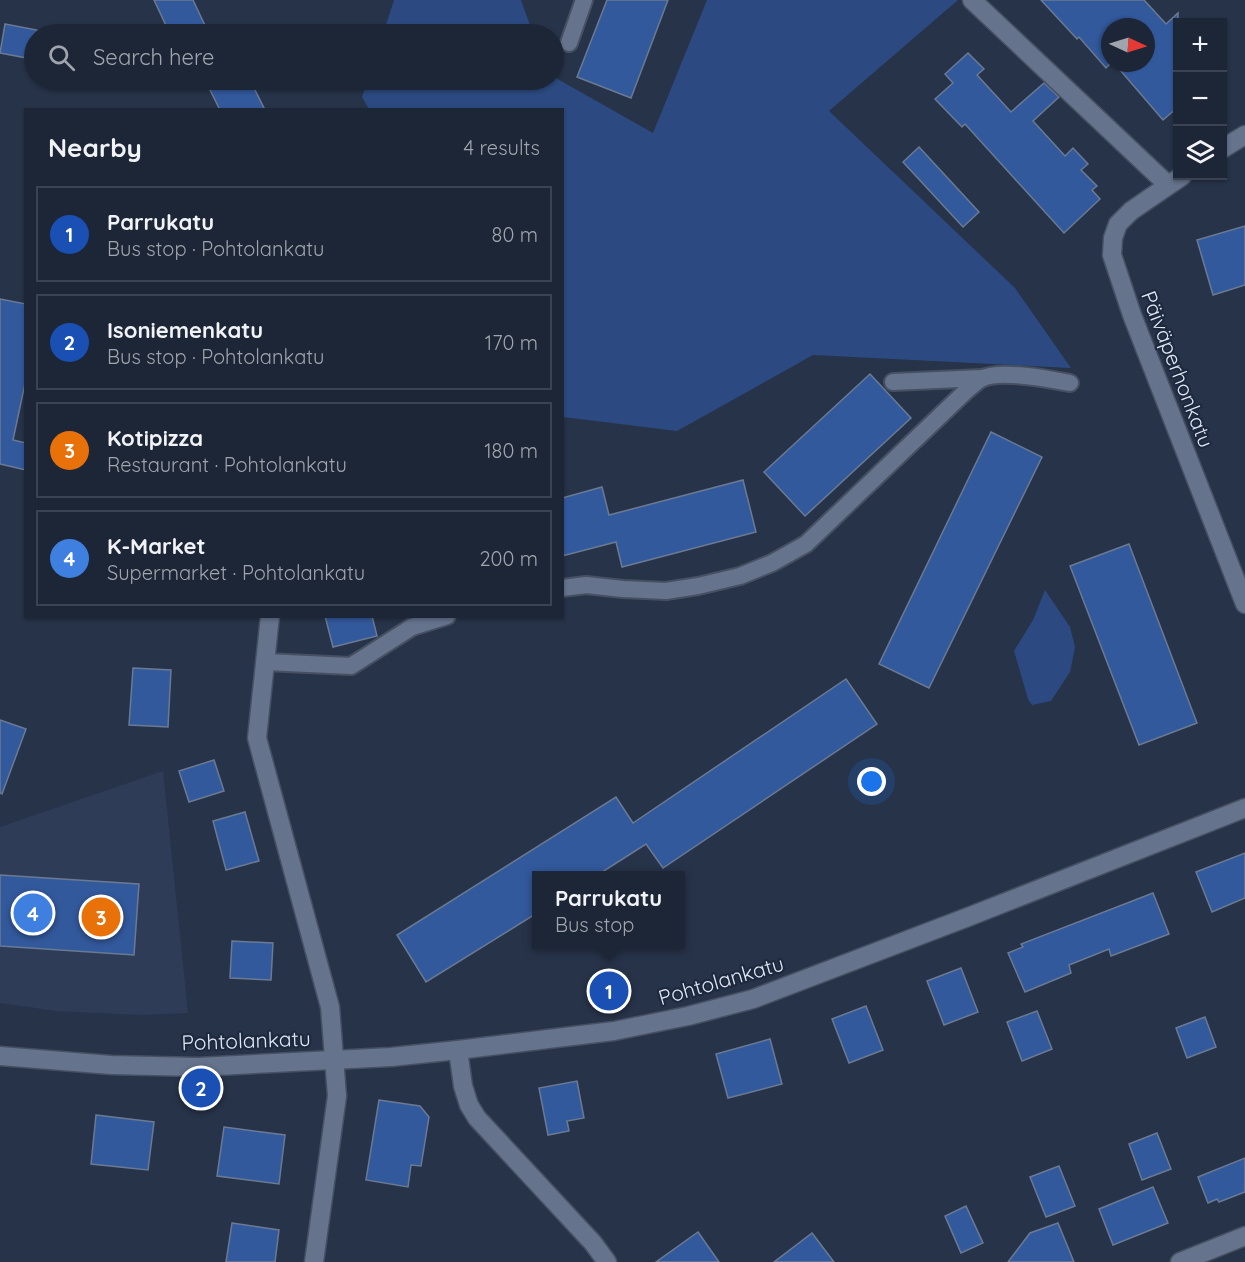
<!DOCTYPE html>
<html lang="en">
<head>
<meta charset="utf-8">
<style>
	body { margin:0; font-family:Quicksand,sans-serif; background:#252e3f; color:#f1f3f6 }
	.controls { position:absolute; right:18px; top:18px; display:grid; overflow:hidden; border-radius:0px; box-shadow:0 2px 4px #0004 }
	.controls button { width:54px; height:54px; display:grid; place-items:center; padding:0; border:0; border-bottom:2px solid #3b4352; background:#1d2637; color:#f1f3f6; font:30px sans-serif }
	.compass { position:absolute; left:1101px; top:18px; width:54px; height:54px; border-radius:50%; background:#1d2637; box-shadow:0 2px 4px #0004; rotate:94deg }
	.you { position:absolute; left:872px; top:782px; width:21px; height:21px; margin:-15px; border:4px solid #fff; border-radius:50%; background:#1a73e8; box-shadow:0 0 0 9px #1a73e833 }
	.badge { display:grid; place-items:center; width:39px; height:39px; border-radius:50%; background:#efa376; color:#fff; font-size:20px; font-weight:700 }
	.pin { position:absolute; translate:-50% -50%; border:3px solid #fff; box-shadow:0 2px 6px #0006 }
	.popup { position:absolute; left:532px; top:871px; width:153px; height:78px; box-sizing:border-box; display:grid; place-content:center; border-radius:0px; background:#1d2637; filter:drop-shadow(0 2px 4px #0005); font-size:20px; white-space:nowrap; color:#a0a5ad }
	.popup b { font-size:22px; color:#f1f3f6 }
	.popup::after { content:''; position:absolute; left:50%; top:100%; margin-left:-12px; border:12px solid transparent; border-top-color:#1d2637 }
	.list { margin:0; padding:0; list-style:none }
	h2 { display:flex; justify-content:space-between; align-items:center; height:78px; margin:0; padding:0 24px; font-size:26px }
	h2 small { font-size:20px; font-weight:400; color:#a0a5ad }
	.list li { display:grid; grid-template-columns:39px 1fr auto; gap:18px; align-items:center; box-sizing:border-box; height:96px; margin:0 12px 12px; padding:0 12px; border:2px solid #3b4352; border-radius:0px }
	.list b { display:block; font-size:22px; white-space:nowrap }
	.list p { margin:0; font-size:20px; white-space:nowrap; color:#a0a5ad }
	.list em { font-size:20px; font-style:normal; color:#a0a5ad }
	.icon { flex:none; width:33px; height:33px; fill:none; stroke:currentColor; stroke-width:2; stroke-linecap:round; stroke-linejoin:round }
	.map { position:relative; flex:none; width:1245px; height:1262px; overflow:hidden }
	.search { position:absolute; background:#1d2637; box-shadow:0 2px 4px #0004; left:24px; top:24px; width:540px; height:66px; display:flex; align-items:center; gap:15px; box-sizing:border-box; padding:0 21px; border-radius:33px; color:#a0a5ad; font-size:22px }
	.panel { position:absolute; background:#1d2637; box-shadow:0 2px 4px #0004; left:24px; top:108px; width:540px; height:510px; border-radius:0px }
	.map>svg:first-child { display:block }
	.built { fill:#2e3c58 }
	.green { fill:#2c4a81 }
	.building { fill:#33599d; stroke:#6b7a93; stroke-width:1.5 }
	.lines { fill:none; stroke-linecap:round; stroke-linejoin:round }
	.lane-casing { stroke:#465062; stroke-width:20 }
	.street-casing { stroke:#465062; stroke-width:21 }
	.secondary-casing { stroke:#465062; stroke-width:21 }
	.lane { stroke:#65738c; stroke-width:16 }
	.street { stroke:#65738c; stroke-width:18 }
	.secondary { stroke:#65738c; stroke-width:18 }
	.labels { text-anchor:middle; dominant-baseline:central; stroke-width:4.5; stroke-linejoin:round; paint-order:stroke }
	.street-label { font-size:21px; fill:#e0e8f6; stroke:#1d293e }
</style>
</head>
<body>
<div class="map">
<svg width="1245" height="1262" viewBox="0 0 1245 1262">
	<rect width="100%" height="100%" fill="#273349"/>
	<polygon class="built" points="163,771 188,1013 140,1015 57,1011 0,1003 0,827"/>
	<g class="green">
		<polygon points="394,0 521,0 533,34 383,34"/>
		<polygon points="707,0 958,0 829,111 1015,288 1071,368 813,355 677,431 563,417 562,110 369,109 362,97 368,80 554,80 554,77 653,133"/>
		<polygon points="1045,590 1070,627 1075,647 1070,672 1051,701 1032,705 1028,699 1014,651 1033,620"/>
	</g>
	<g class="building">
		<polygon points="154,0 193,0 209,34 170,34"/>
		<polygon points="607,0 668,0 631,98 577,77"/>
		<polygon points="1041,0 1144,0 1166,24 1178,13 1178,107 1163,120 1114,63 1146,63 1146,27 1110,27 1110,63 1111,63 1106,68 1079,37 1077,39"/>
		<polygon points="5,24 37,30 37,34 34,34 34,47 32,59 0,53"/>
		<polygon points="968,53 984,69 977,75 1011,112 1044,83 1059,97 1033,121 1065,156 1073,148 1088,164 1081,170 1097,186 1092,190 1100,199 1064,233 965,124 962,127 935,99 953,83 945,74"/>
		<polygon points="205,80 250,80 265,110 220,110"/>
		<polygon points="919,147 979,212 963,227 903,162"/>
		<polygon points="1245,226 1245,285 1213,295 1197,240"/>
		<polygon points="0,299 26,304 26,379 13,440 26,443 26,470 0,464"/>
		<polygon points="870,374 911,418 805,516 764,472"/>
		<polygon points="991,432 1042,457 929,688 879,664"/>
		<polygon points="743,480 756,532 622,567 616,542 562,556 562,498 602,487 609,515"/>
		<polygon points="1129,544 1197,723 1139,745 1070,566"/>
		<polygon points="325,616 372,616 377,636 333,647"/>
		<polygon points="133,668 171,670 168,727 129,725"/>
		<polygon points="846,679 877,724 663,868 646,844 596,876 537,876 537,913 426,982 397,935 616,797 633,823"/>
		<polygon points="0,720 26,729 2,794 0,793"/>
		<polygon points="214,760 224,791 189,802 179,771"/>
		<polygon points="245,812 259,861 226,870 213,821"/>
		<polygon points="1245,853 1245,898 1212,912 1196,872"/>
		<polygon points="0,875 139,884 134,955 0,946"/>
		<polygon points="1153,893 1169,934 1111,956 1109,949 1069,965 1071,973 1025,992 1008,953 1023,947 1021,944"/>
		<polygon points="232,941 273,943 271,980 230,978"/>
		<polygon points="961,968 978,1012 944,1025 927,981"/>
		<polygon points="866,1006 883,1050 849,1063 832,1019"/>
		<polygon points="1037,1011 1052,1049 1022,1061 1007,1022"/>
		<polygon points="1205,1017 1216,1047 1187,1058 1176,1028"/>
		<polygon points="770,1039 782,1084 728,1098 716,1054"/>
		<polygon points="577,1081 584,1118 567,1121 569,1131 548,1135 539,1088"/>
		<polygon points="379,1100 420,1106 429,1117 421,1166 411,1165 408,1187 366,1180"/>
		<polygon points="96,1115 154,1122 148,1170 91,1164"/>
		<polygon points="224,1127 285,1135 279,1184 217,1176"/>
		<polygon points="1157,1133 1171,1169 1142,1180 1129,1144"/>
		<polygon points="1245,1158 1245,1192 1219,1202 1217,1199 1208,1203 1198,1177"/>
		<polygon points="1059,1166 1075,1206 1046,1217 1030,1177"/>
		<polygon points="1153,1187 1168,1223 1113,1245 1099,1209"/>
		<polygon points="966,1206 983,1243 961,1253 945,1216"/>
		<polygon points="232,1223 279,1230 275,1262 226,1262"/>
		<polygon points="1058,1223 1074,1262 1008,1262 1030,1233"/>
		<polygon points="698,1232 719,1262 656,1262"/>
		<polygon points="812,1233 834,1262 774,1262"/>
	</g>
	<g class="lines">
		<defs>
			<g id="lane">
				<polyline points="569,43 584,0"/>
				<polyline points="893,382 982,378"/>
				<path d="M562,588l24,-3 37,4 43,2 32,-5 42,-10 32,-13 34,-19 160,-153c5,-4 10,-9 15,-12 18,-10 68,0 89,4"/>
				<polyline points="265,662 351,666 412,627 447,616"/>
			</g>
			<g id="street">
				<polyline points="972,0 1168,185"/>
				<polyline points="1222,149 1245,135"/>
				<polyline points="1182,176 1131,211 1118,224 1113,238 1112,255 1132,315 1245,604"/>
				<polyline points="270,616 257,738 330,1007 337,1096 314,1262"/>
				<polyline points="458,1050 463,1086 469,1105 477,1118 593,1243 607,1262"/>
				<polyline points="1180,1262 1245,1236"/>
			</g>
			<polyline id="secondary" points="0,1056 111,1065 198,1067 391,1057 458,1050 614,1031 688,1016 753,999 968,917 1245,808"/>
		</defs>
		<use href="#lane" class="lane-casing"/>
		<use href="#street" class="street-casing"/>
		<use href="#secondary" class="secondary-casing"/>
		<use href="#lane" class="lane"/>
		<use href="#street" class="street"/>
		<use href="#secondary" class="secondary"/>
	</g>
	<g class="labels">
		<g class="street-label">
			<text transform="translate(1178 369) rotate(69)">Päiväperhonkatu</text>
			<text transform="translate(721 980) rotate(-16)">Pohtolankatu</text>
			<text transform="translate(246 1040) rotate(-2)">Pohtolankatu</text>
		</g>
	</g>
</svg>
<div class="controls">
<button>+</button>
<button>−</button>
<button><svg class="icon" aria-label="layers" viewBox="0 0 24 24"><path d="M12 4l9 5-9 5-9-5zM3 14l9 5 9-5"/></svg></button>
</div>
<svg class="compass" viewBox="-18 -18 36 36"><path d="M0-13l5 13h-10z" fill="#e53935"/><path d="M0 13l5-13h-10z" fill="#a0a5ad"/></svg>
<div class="you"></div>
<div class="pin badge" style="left:609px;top:991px;background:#1a4fb4">1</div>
<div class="popup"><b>Parrukatu</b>Bus stop</div>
<div class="pin badge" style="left:201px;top:1088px;background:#1a4fb4">2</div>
<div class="pin badge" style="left:101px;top:917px;background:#e8710a">3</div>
<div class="pin badge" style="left:33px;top:913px;background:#3f7fe0">4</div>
<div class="search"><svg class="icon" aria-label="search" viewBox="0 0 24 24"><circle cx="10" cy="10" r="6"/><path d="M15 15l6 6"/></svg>Search here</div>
<section class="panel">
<h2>Nearby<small>4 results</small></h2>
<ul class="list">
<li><span class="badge" style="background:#1a4fb4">1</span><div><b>Parrukatu</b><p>Bus stop · Pohtolankatu</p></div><em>80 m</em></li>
<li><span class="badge" style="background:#1a4fb4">2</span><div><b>Isoniemenkatu</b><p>Bus stop · Pohtolankatu</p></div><em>170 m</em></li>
<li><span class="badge" style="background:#e8710a">3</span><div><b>Kotipizza</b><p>Restaurant · Pohtolankatu</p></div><em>180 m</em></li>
<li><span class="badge" style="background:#3f7fe0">4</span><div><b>K-Market</b><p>Supermarket · Pohtolankatu</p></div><em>200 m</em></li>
</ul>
</section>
</div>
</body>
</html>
